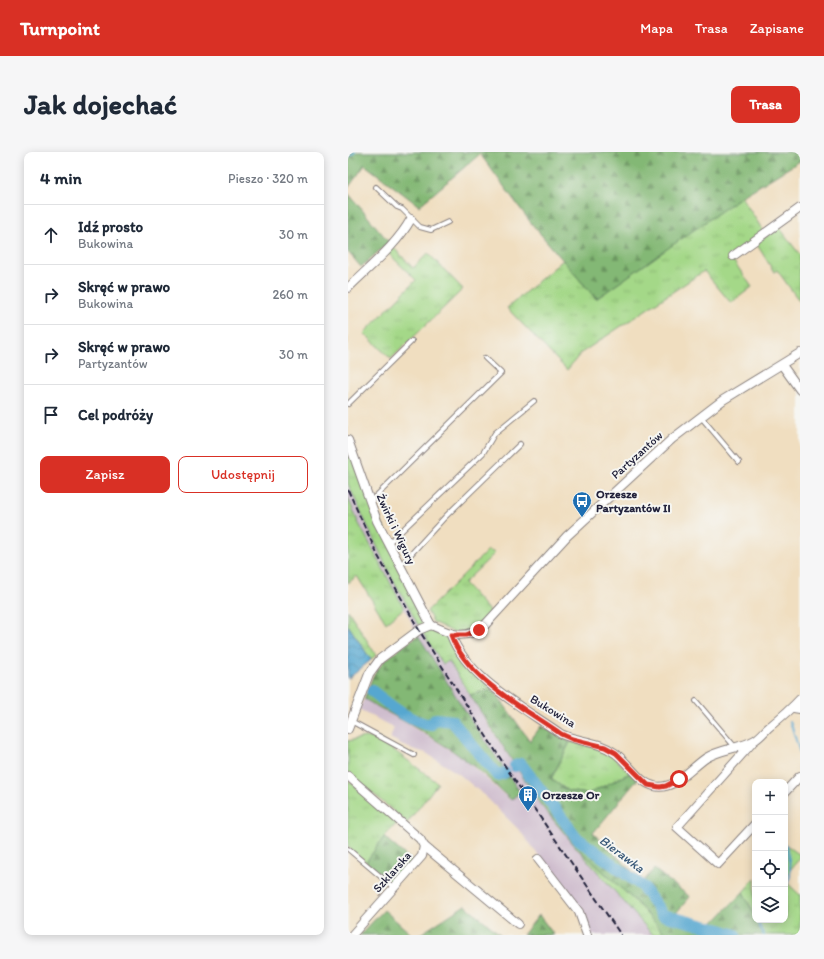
<!DOCTYPE html>
<html lang="pl">
<head>
<meta charset="utf-8">
<style>
	body { margin:0; font-family:Itim,sans-serif; background:#f6f6f7; color:#1f2937 }
	.controls { position:absolute; right:12px; bottom:12px; display:grid; overflow:hidden; border-radius:8px; box-shadow:0 2px 10px #0003 }
	.controls button { width:36px; height:36px; display:grid; place-items:center; padding:0; border:0; border-bottom:1px solid #e0e1e3; background:#fff; color:#1f2937; font:20px sans-serif }
	.stop { position:absolute; width:12px; height:12px; margin:-9px; border:3px solid #d93025; border-radius:50%; background:#fff }
	.stop.end { background:#d93025; border-color:#fff; box-shadow:0 1px 4px #0008 }
	.list { margin:0; padding:0; list-style:none }
	h2 { display:flex; justify-content:space-between; align-items:center; height:52px; margin:0; padding:0 16px; font-size:17px }
	h2 small { font-size:13px; font-weight:400; color:#747a83 }
	.list li { display:grid; grid-template-columns:26px 1fr auto; gap:12px; align-items:center; box-sizing:border-box; height:60px; padding:0 16px; border-top:1px solid #e0e1e3 }
	.list b { display:block; font-size:15px; white-space:nowrap }
	.list p { margin:0; font-size:13px; white-space:nowrap; color:#747a83 }
	.list em { font-size:13px; font-style:normal; color:#747a83 }
	.actions { display:flex; gap:8px; padding:12px 16px }
	.actions a { flex:1; padding:9px 0; border:1px solid #d93025; border-radius:8px; text-align:center; font-size:14px; color:#d93025 }
	.actions .main { background:#d93025; color:#fff }
	.icon { flex:none; width:22px; height:22px; fill:none; stroke:currentColor; stroke-width:2; stroke-linecap:round; stroke-linejoin:round }
	.map { position:relative; flex:none; width:452px; height:783px; overflow:hidden; border-radius:8px }
	header { display:flex; align-items:center; gap:24px; box-sizing:border-box; height:56px; padding:0 20px; background:#d93025; color:#fff }
	header strong { font-size:19px }
	nav { display:flex; gap:22px; margin-inline-start:auto; font-size:14px }
	.intro { display:flex; align-items:center; justify-content:space-between; box-sizing:border-box; height:96px; padding:0 24px }
	h1 { margin:0; font-size:28px }
	.button { padding:10px 18px; border-radius:8px; background:#d93025; color:#fff; font-size:14px; font-weight:700 }
	main { display:flex; gap:24px; padding:0 24px }
	aside { flex:1; background:#fff; border-radius:8px; box-shadow:0 2px 10px #0003 }
	.map>svg:first-child { display:block }
	.railway { fill:#cfbdce }
	.grass { fill:url(#grass-tufts); stroke:#637d62 }
	.forest { fill:url(#forest-firs); stroke:#526d58 }
	.water { fill:url(#water-waves); stroke:#3c6486 }
	.lines { fill:none; stroke-linecap:round; stroke-linejoin:round }
	.stream { stroke:#56a7d0; stroke-width:2 }
	.river { stroke:#56a7d0; stroke-width:12 }
	.service-casing { stroke:#89807e; stroke-width:6 }
	.minor-casing { stroke:#89807e; stroke-width:10 }
	.tertiary-casing { stroke:#89807e; stroke-width:12 }
	.service { stroke:#fff; stroke-width:4 }
	.minor { stroke:#fff; stroke-width:8 }
	.tertiary { stroke:#fff; stroke-width:10 }
	.rail { stroke:#22223b; stroke-width:2; stroke-dasharray:6 3; stroke-linecap:butt }
	.route { stroke:#d93025; stroke-width:5 }
	.labels { text-anchor:middle; dominant-baseline:central; stroke-width:4; stroke-linejoin:round; paint-order:stroke }
	.street-label { font-size:12px; fill:#22223b; stroke:#f6f6f2 }
	.poi-label { font-size:12px; font-weight:bold; fill:#22223b; stroke:#f6f6f2; text-anchor:start }
	.water-label { font-size:13px; font-style:italic; fill:#375777; stroke:#f6f6f2 }
</style>
</head>
<body>
<header>
<strong>Turnpoint</strong>
<nav><a>Mapa</a><a>Trasa</a><a>Zapisane</a></nav>
</header>
<div class="intro"><h1>Jak dojechać</h1><a class="button">Trasa</a></div>
<main>
<aside>
<h2>4 min<small>Pieszo · 320 m</small></h2>
<ul class="list">
<li><svg class="icon" aria-label="ahead" viewBox="0 0 24 24"><path d="M12 20V5M6 11l6-6 6 6"/></svg><div><b>Idź prosto</b><p>Bukowina</p></div><em>30 m</em></li>
<li><svg class="icon" aria-label="right" viewBox="0 0 24 24"><path d="M7 20v-9h11M14 6l5 5-5 5"/></svg><div><b>Skręć w prawo</b><p>Bukowina</p></div><em>260 m</em></li>
<li><svg class="icon" aria-label="right" viewBox="0 0 24 24"><path d="M7 20v-9h11M14 6l5 5-5 5"/></svg><div><b>Skręć w prawo</b><p>Partyzantów</p></div><em>30 m</em></li>
<li><svg class="icon" aria-label="arrive" viewBox="0 0 24 24"><path d="M6 21V4h12l-3 4 3 4H6"/></svg><div><b>Cel podróży</b></div></li>
</ul>
<div class="actions"><a class="main">Zapisz</a><a>Udostępnij</a></div>
</aside>
<div class="map">
<svg width="452" height="783" viewBox="0 0 452 783">
	<defs>
		<pattern id="grass-tufts" width="24" height="20" patternUnits="userSpaceOnUse"><rect width="24" height="20" fill="#a4d888"/><path d="M3 7l-1-3M5 7V3M7 7l1-3M15 17l-1-3M17 17v-4M19 17l1-3" fill="none" stroke="#8db976"/></pattern>
		<pattern id="forest-firs" width="22" height="20" patternUnits="userSpaceOnUse"><rect width="22" height="20" fill="#83b874"/><path d="M5 1l3.5 6h-7zM16 11l3.5 6h-7z" fill="#6b9560"/></pattern>
		<pattern id="water-waves" width="16" height="10" patternUnits="userSpaceOnUse"><rect width="16" height="10" fill="#56a7d0"/><path d="M0 5q4-4 8 0t8 0" fill="none" stroke="#4788aa"/></pattern>
	</defs>
	<rect width="100%" height="100%" fill="#f6f6f2"/>
	<filter id="ink" filterUnits="userSpaceOnUse"><feTurbulence type="fractalNoise" baseFrequency=".025" numOctaves="2"/><feDisplacementMap in="SourceGraphic" scale="8" xChannelSelector="R" yChannelSelector="G"/><feConvolveMatrix kernelMatrix="1 2 1 2 8 2 1 2 1" color-interpolation-filters="sRGB"/></filter>
	<filter id="wash" filterUnits="userSpaceOnUse"><feTurbulence type="fractalNoise" baseFrequency=".012" numOctaves="4" result="noise"/><feDisplacementMap in="SourceGraphic" scale="16" xChannelSelector="R" yChannelSelector="G"/><feGaussianBlur stdDeviation="0.9" result="paint"/><feColorMatrix in="noise" values="0 0 0 0 0 0 0 0 0 0 0 0 0 0 0 0 0 1.4 0 .05"/><feComposite in="paint" operator="in"/></filter>
	<g filter="url(#wash)">
		<rect width="100%" height="100%" fill="#f0dec0"/>
		<polygon class="railway" points="0,332 39,416 74,480 95,512 100,508 144,579 192,652 227,694 318,783 241,783 232,758 172,679 138,645 111,622 78,601 61,596 42,586 46,576 11,557 16,547 88,589 116,607 162,648 117,559 70,483 36,418 10,369 0,345"/>
		<g class="grass">
			<polygon points="393,44 416,80 384,107 404,135 383,151 356,119 233,201 219,218 159,156 215,108 248,147"/>
			<polygon points="431,75 452,103 452,150 429,118 426,120 408,91"/>
			<polygon points="45,95 65,116 80,101 115,137 43,207 16,181 68,128 40,101"/>
			<polygon points="0,296 79,471 70,473 39,416 0,332"/>
			<polygon points="0,345 10,370 56,456 38,471 9,424 0,431"/>
			<polygon points="140,398 147,401 116,431 143,461 130,474 118,479 105,480 85,470 79,459"/>
			<polygon points="0,458 28,503 23,508 0,473"/>
			<polygon points="82,478 92,482 99,486 107,500 147,540 140,538 122,543 101,509 95,512 74,480"/>
			<polygon points="17,585 31,587 90,631 59,671 0,620 0,589"/>
			<polygon points="222,590 248,595 262,602 282,621 240,642 220,639 203,627"/>
			<polygon points="0,628 50,670 36,685 18,710 0,695"/>
			<polygon points="437,692 452,703 452,706 437,724"/>
			<polygon points="227,694 287,749 318,783 305,783"/>
			<polygon points="407,726 407,764 395,740"/>
			<polygon points="437,729 452,743 452,783 416,783 409,768 437,768"/>
		</g>
		<g class="forest">
			<polygon points="0,0 452,0 452,9 393,45 248,147 183,71 132,2 71,54 17,13 0,36"/>
			<polygon points="0,41 41,90 13,115 0,100"/>
			<path d="M70,483l47,76 55,81 -9,8c-15,-14 -30,-29 -47,-41 -31,-23 -67,-41 -100,-60l9,-23 11,-15z"/>
			<polygon points="140,538 147,540 182,589 193,574 222,590 203,627 220,639 240,642 282,621 290,627 245,681 295,730 306,717 342,745 327,762 365,771 395,740 407,764 407,768 409,768 416,783 318,783 287,749 227,694 192,652 122,543"/>
			<polygon points="36,685 64,709 44,731 18,710"/>
			<polygon points="117,753 153,783 71,783"/>
			<polygon points="36,758 64,783 12,783"/>
			<polygon points="191,763 206,783 175,783"/>
		</g>
		<polygon class="water" points="0,473 23,508 0,527"/>
		<g class="lines">
			<g class="stream">
				<polyline points="0,6 7,0"/>
				<polyline points="442,569 452,601"/>
				<polyline points="451,616 452,615"/>
				<path d="M437,735c10,-11 3,-29 1,-42"/>
				<polyline points="410,768 410,771 416,783"/>
			</g>
			<g class="river">
				<path d="M24,539c19,15 35,29 58,34l6,-6 16,2 45,54 7,-2"/>
				<polyline points="167,614 173,612 229,686 294,734 315,763 372,778 387,783"/>
			</g>
		</g>
	</g>
	<g filter="url(#ink)">
		<g class="lines">
			<defs>
				<g id="service">
					<polyline points="28,35 49,55 54,57 72,75 83,78 100,70"/>
					<polyline points="0,252 64,189"/>
					<polyline points="353,265 391,310"/>
					<polyline points="22,350 153,221 137,206"/>
					<polyline points="40,390 45,387 135,301 147,281 186,249"/>
					<polyline points="52,414 97,365 172,292"/>
					<polyline points="348,549 387,595"/>
					<polyline points="3,569 66,603"/>
					<polyline points="0,697 45,735"/>
				</g>
				<g id="minor">
					<polyline points="385,104 452,56"/>
					<path d="M0,136c22,-22 48,-42 63,-69"/>
					<polyline points="434,213 452,238"/>
					<polyline points="0,288 29,369 83,473"/>
					<path d="M83,473c21,10 34,16 54,0l82,-89 105,-97 51,-39 77,-47"/>
					<path d="M103,483c16,43 73,73 110,99 17,8 38,7 54,19 13,9 24,30 39,33 20,5 37,-18 52,-28 14,-9 36,-10 49,-18 5,-3 9,-8 13,-12 11,-9 22,-18 32,-29"/>
					<polyline points="0,577 21,522 32,507 71,478 83,473"/>
					<polyline points="404,591 329,675 370,712 407,672"/>
					<polyline points="0,624 72,687 76,694 74,704 4,783"/>
					<polyline points="437,640 452,624"/>
					<polyline points="76,694 170,772"/>
					<polyline points="190,707 231,760 239,783"/>
				</g>
				<polyline id="tertiary" points="446,555 452,556"/>
			</defs>
			<use href="#service" class="service-casing"/>
			<use href="#minor" class="minor-casing"/>
			<use href="#tertiary" class="tertiary-casing"/>
			<use href="#service" class="service"/>
			<use href="#minor" class="minor"/>
			<use href="#tertiary" class="tertiary"/>
			<polyline class="rail" points="0,338 30,404 71,478 159,617 273,783"/>
		</g>
	</g>
	<g class="lines" filter="url(#ink)">
		<path class="route" d="M131,478l-13,5h-15c16,44 73,73 110,99l11,5 33,8 11,6 32,32 12,2 6,-1 13,-7"/>
	</g>
	<defs>
		<symbol id="bus-pin" viewBox="-11 -11 22 30"><path d="M0 17L-7.5 6A9.5 9.5 0 1 1 7.5 6Z" fill="#1f6fb2" stroke="#f6f6f2"/><path d="M-5-6H5V4H4V6H2V4H-2V6H-4V4H-5ZM-3.5-4V0h7V-4ZM-3.5 1.2v1.5H-2V1.2ZM2 1.2v1.5H3.5V1.2Z" fill="#fff"/></symbol>
		<symbol id="building-pin" viewBox="-11 -11 22 30"><path d="M0 17L-7.5 6A9.5 9.5 0 1 1 7.5 6Z" fill="#1f6fb2" stroke="#f6f6f2"/><path d="M-4-6H4V6H1V3H-1V6H-4ZM-2.5-4.3h1.7v1.8h-1.7ZM.8-4.3h1.7v1.8H.8ZM-2.5-1h1.7V.8h-1.7ZM.8-1h1.7V.8H.8Z" fill="#fff"/></symbol>
	</defs>
	<g fill-rule="evenodd">
		<use href="#bus-pin" x="223" y="338" width="22" height="30"/>
		<use href="#building-pin" x="169" y="632" width="22" height="30"/>
	</g>
	<g class="labels">
		<g class="street-label">
			<text transform="translate(289 303) rotate(-42)">Partyzantów</text>
			<text transform="translate(48 377) rotate(65)">Żwirki i Wigury</text>
			<text transform="translate(205 559) rotate(32)">Bukowina</text>
			<text transform="translate(44 720) rotate(-48)">Szklarska</text>
		</g>
		<g class="poi-label">
			<text x="248" y="342">Orzesze<tspan x="248" dy="14">Partyzantów II</tspan></text>
			<text x="194" y="643">Orzesze Or</text>
		</g>
		<g class="water-label">
			<text transform="translate(274 702) rotate(37)">Bierawka</text>
		</g>
	</g>
</svg>
<div class="controls">
<button>+</button>
<button>−</button>
<button><svg class="icon" aria-label="locate" viewBox="0 0 24 24"><circle cx="12" cy="12" r="6"/><path d="M12 2v4M12 18v4M2 12h4M18 12h4"/></svg></button>
<button><svg class="icon" aria-label="layers" viewBox="0 0 24 24"><path d="M12 4l9 5-9 5-9-5zM3 14l9 5 9-5"/></svg></button>
</div>
<div class="stop" style="left:331px;top:627px"></div>
<div class="stop end" style="left:131px;top:478px"></div>
</div>
</main>
</body>
</html>
